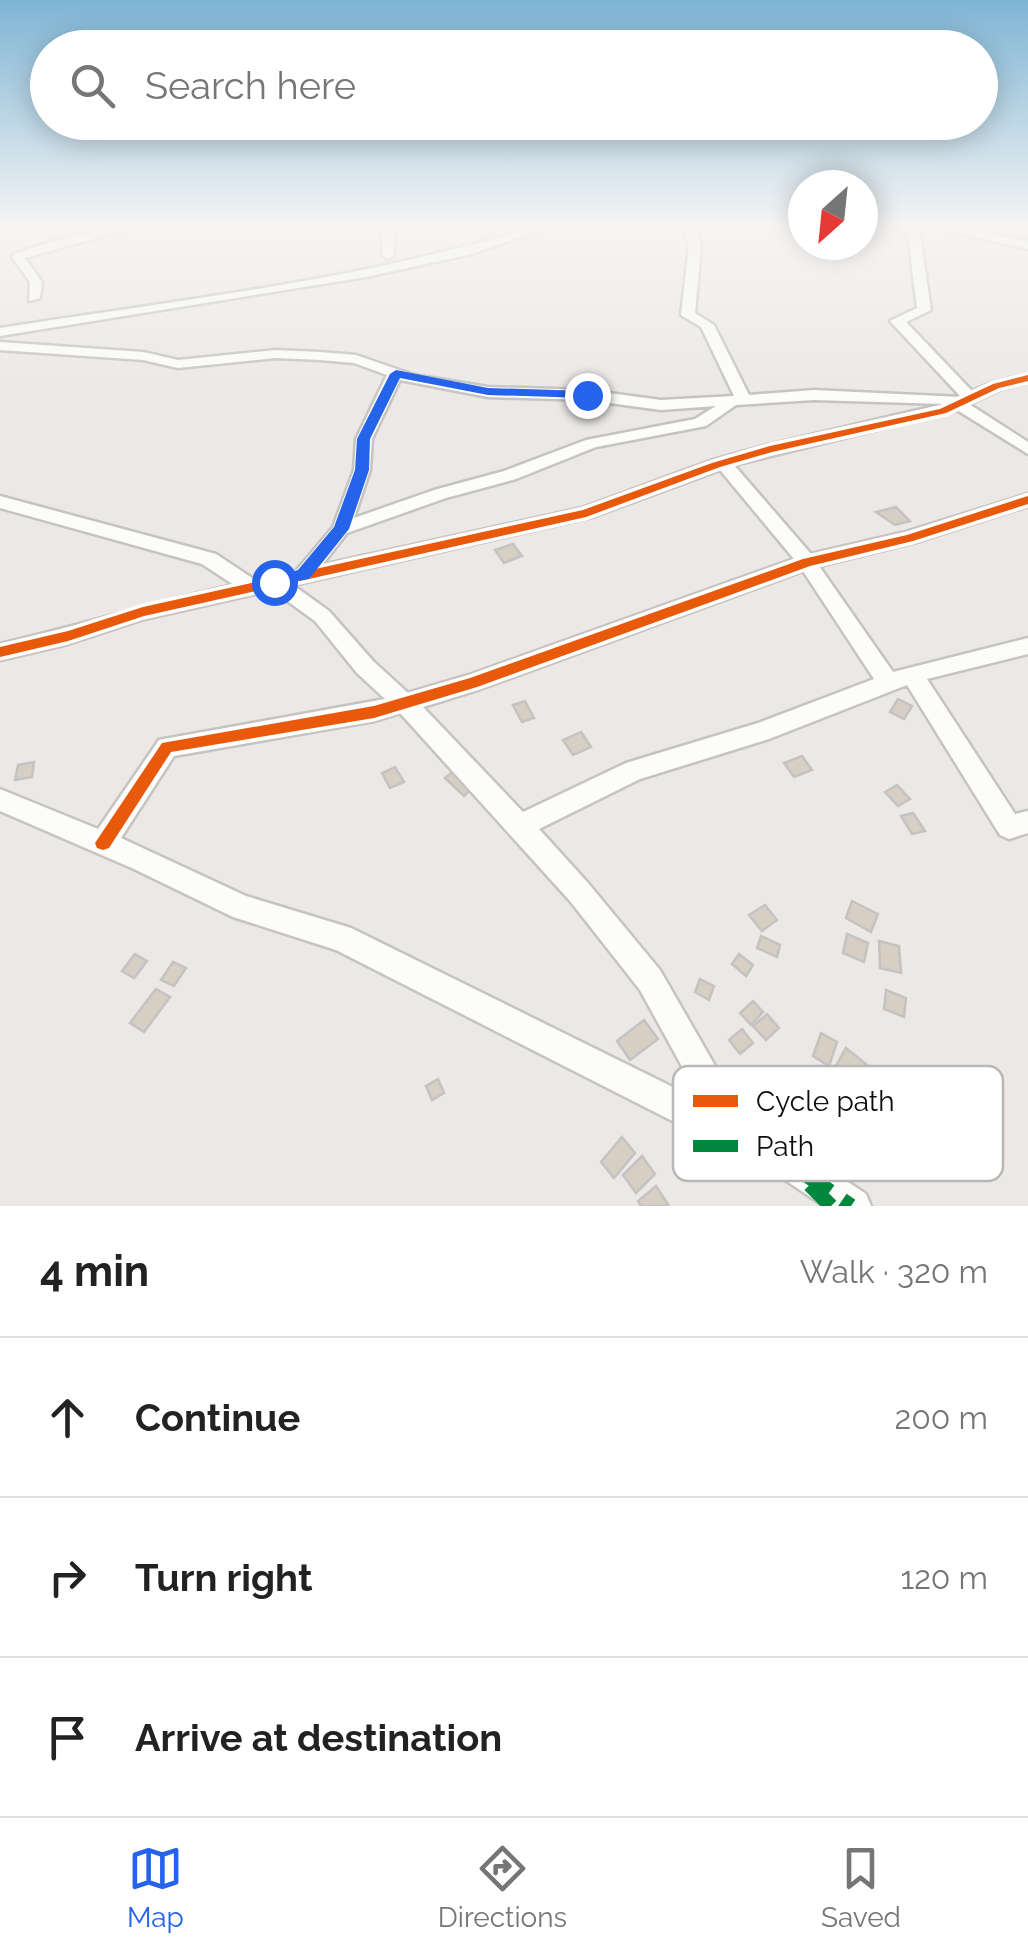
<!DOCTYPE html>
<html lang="en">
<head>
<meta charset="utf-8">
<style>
	body { margin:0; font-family:Raleway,sans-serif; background:#f6f6f6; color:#222 }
	.compass { position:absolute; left:788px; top:170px; width:90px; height:90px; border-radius:50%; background:#fff; box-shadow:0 5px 25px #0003; rotate:207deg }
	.stop { position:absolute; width:30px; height:30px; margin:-22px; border:8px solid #2563eb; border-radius:50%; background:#fff }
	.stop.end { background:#2563eb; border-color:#fff; box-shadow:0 2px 10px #0008 }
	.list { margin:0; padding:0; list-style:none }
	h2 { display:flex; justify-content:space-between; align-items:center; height:130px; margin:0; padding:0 40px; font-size:42px }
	h2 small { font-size:32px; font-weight:400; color:#767676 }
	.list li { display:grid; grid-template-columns:65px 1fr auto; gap:30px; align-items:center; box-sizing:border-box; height:160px; padding:0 40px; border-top:2px solid #e0e0e0 }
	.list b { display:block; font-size:38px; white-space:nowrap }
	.list em { font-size:32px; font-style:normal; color:#767676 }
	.icon { flex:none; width:55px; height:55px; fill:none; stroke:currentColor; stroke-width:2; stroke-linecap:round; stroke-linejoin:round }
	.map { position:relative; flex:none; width:1028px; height:1206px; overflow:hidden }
	.search { position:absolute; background:#fff; box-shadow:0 5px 25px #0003; left:30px; right:30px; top:30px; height:110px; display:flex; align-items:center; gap:25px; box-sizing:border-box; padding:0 35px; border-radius:55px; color:#767676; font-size:38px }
	.sheet { height:610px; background:#fff }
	nav { display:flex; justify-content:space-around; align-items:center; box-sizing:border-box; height:140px; border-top:2px solid #e0e0e0; background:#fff; font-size:28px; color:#767676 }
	nav a { display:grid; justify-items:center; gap:5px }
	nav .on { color:#2563eb }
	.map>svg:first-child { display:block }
	.building { fill:#d7cec4; stroke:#c4c3c1; stroke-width:2.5 }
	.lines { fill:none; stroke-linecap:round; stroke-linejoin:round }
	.minor-casing { stroke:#c6c4c3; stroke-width:5 }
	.minor { fill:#fcfcfb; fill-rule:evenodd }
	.quiet { stroke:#00873e; stroke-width:15; stroke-dasharray:30 15; stroke-linecap:butt }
	.cycleway-casing { stroke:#fff; stroke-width:7 }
	.cycleway { fill:#e8590c; fill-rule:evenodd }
	.route { fill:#2563eb }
	.key { fill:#fff; stroke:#b7b7b6; stroke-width:2.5 }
	.key-label { font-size:28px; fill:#0f0e0d }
</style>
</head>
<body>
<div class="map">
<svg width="1028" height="1206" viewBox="0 0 1028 1206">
	<rect width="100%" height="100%" fill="#ebe8e6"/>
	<g class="building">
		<polygon points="896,507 910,521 895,525 876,512"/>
		<polygon points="513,544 522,556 504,563 495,550"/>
		<polygon points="898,699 912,706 904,719 890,712"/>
		<polygon points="525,701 534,718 522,722 513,705"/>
		<polygon points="581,732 591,747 573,755 563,740"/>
		<polygon points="802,756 812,770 794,777 784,763"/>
		<polygon points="34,762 32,777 15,780 18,765"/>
		<polygon points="395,767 404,782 390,788 382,773"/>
		<polygon points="454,771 472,788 464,796 445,778"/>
		<polygon points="897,785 910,799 898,806 885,792"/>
		<polygon points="913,813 925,831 912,834 901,816"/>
		<polygon points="852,901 878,914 871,932 846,918"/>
		<polygon points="765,905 777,920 762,931 749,915"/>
		<polygon points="847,934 868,943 864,962 843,953"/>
		<polygon points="761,936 780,945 777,957 757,948"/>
		<polygon points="879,941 899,946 901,973 880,968"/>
		<polygon points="135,954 147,961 134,978 122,971"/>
		<polygon points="739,954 753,965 746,976 732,964"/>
		<polygon points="173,962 186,968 174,986 161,980"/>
		<polygon points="700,979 714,986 709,1000 695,992"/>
		<polygon points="156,989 170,997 144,1032 130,1023"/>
		<polygon points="886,990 906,998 904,1017 884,1009"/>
		<polygon points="753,1001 763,1012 751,1025 740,1013"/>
		<polygon points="767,1014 779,1028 766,1040 753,1026"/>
		<polygon points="644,1020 658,1039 630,1060 617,1041"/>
		<polygon points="742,1029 753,1043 740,1054 729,1040"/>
		<polygon points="821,1033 837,1042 829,1066 813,1056"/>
		<polygon points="846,1048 871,1068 858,1093 832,1073"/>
		<polygon points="438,1079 444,1093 432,1100 426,1086"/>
		<polygon points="622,1137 635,1153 614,1178 601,1162"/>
		<polygon points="642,1156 655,1174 636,1193 623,1175"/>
		<polygon points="656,1186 669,1206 641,1206 638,1201"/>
	</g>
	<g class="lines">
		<defs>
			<g id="minor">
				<polygon points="110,228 131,228 25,258 42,282 40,298 29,301 30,282 12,257 14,254 54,241"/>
				<polygon points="383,228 395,228 394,255 388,259 382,255"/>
				<path d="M529,228h18l-75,26 -106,23 -366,59v-8c177,-28 358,-47 529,-100z"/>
				<path d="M684,228h12l5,18 -6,67 19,12 35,70 65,-5 147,7 -71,-76 27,-13 -10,-80h12l12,82 -25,12 66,69 19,-8 37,-9v8l-27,7 -32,15 59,38v12l-71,-44 -223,55 77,89 95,-22 122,-38v12l-112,36 -97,24 74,106 135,-34v16l-101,25 88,135 13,-3v22l-19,6 -9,-4 -93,-150 -138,54 -129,40 -101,50 49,54 72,87 89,155 48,23 69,46 5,12h-47l-51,-34 -437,-222 -103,-33 -99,-48 -134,-58v-22l98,40 61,-89 226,-41 -28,-26 -42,-52 -43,-31 -128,29 -76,25 -68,16v-16c79,-18 155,-42 234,-59l-32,-21 -202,-56v-12l216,58 39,26 41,-9 37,-44 21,-57 2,-31 31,-64 -33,-12 -34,-3 -44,-2 -98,10 -35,-8 -143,-10v-8l143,10 35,8 98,-10 44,2 36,3 58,20 74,12 99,3 74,10 73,-4 -33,-69 -20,-12 8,-69zM400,380l88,17 99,3 74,10 55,-4 -21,13 -109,21 -82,31 -70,19 -80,28 16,-48 2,-31zM814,400l130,4 -180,42 -54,15 -128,47 -260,57 25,-32 99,-35 70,-19 80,-32 110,-21 30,-21zM720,470l74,89 -325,116 -61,18 -35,-32 -44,-50 -36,-26 299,-68zM803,571l71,108 -116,44 -132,40 -103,49 -100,-105 57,-18zM400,713l170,188 70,89 61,111 -350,-173 -105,-32 -125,-58 53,-82 200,-35z"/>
				<polygon points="936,228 959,228 1028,241 1028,249"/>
			</g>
		</defs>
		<use href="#minor" class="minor-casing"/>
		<use href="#minor" class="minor"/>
		<polyline class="quiet" points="831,1206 785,1160 851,1206"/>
		<defs>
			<g id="cycleway">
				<polygon points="1028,375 1028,381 999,388 946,413 772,452 720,467 586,517 144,616 68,641 0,657 0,647 68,631 143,607 583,510 712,463 770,446 940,409 993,384"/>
				<polygon points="1028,496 1028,504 913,541 810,566 477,687 374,718 171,752 109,848 103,850 97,848 95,843 162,743 374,706 470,678 803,559 907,535"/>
			</g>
		</defs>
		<use href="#cycleway" class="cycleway-casing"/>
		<use href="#cycleway" class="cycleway"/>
	</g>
	<linearGradient id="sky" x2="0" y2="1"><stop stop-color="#7eb4d4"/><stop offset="0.57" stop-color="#f6f5f4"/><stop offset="1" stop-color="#f6f5f4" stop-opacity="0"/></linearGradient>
	<rect width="1028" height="397" fill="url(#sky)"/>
	<polygon class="route" points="396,370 488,388 587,391 593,395 587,398 488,395 400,378 370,439 369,470 349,529 309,579 268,586 268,578 298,570 334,527 355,470 357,439 390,374"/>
	<rect x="673" y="1066" width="330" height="115" rx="15" class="key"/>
	<rect x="693" y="1095" width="45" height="12" fill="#e8590c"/>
	<rect x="693" y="1140" width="45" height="12" fill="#00873e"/>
	<g class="key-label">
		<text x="756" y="1111">Cycle path</text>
		<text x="756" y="1156">Path</text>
	</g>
</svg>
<svg class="compass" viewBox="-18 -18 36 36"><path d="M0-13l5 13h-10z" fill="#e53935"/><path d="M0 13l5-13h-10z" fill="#767676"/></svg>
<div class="stop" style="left:274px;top:582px"></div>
<div class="stop end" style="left:587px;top:395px"></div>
<div class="search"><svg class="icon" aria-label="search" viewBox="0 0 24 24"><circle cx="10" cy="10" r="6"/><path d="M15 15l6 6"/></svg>Search here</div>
</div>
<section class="sheet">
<h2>4 min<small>Walk · 320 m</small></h2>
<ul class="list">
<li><svg class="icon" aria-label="ahead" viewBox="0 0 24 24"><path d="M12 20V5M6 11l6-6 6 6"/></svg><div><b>Continue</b></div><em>200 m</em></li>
<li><svg class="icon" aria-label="right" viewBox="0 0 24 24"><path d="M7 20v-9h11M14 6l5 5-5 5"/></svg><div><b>Turn right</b></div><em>120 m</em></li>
<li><svg class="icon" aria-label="arrive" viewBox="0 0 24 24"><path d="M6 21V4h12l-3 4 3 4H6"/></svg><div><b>Arrive at destination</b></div></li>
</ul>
</section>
<nav>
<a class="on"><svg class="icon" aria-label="map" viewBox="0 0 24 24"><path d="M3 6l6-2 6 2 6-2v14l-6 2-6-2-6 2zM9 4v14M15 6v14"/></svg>Map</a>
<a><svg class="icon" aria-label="directions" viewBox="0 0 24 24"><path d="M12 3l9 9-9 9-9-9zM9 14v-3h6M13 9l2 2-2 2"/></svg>Directions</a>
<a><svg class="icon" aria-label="saved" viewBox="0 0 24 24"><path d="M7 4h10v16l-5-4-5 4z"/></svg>Saved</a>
</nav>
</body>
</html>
